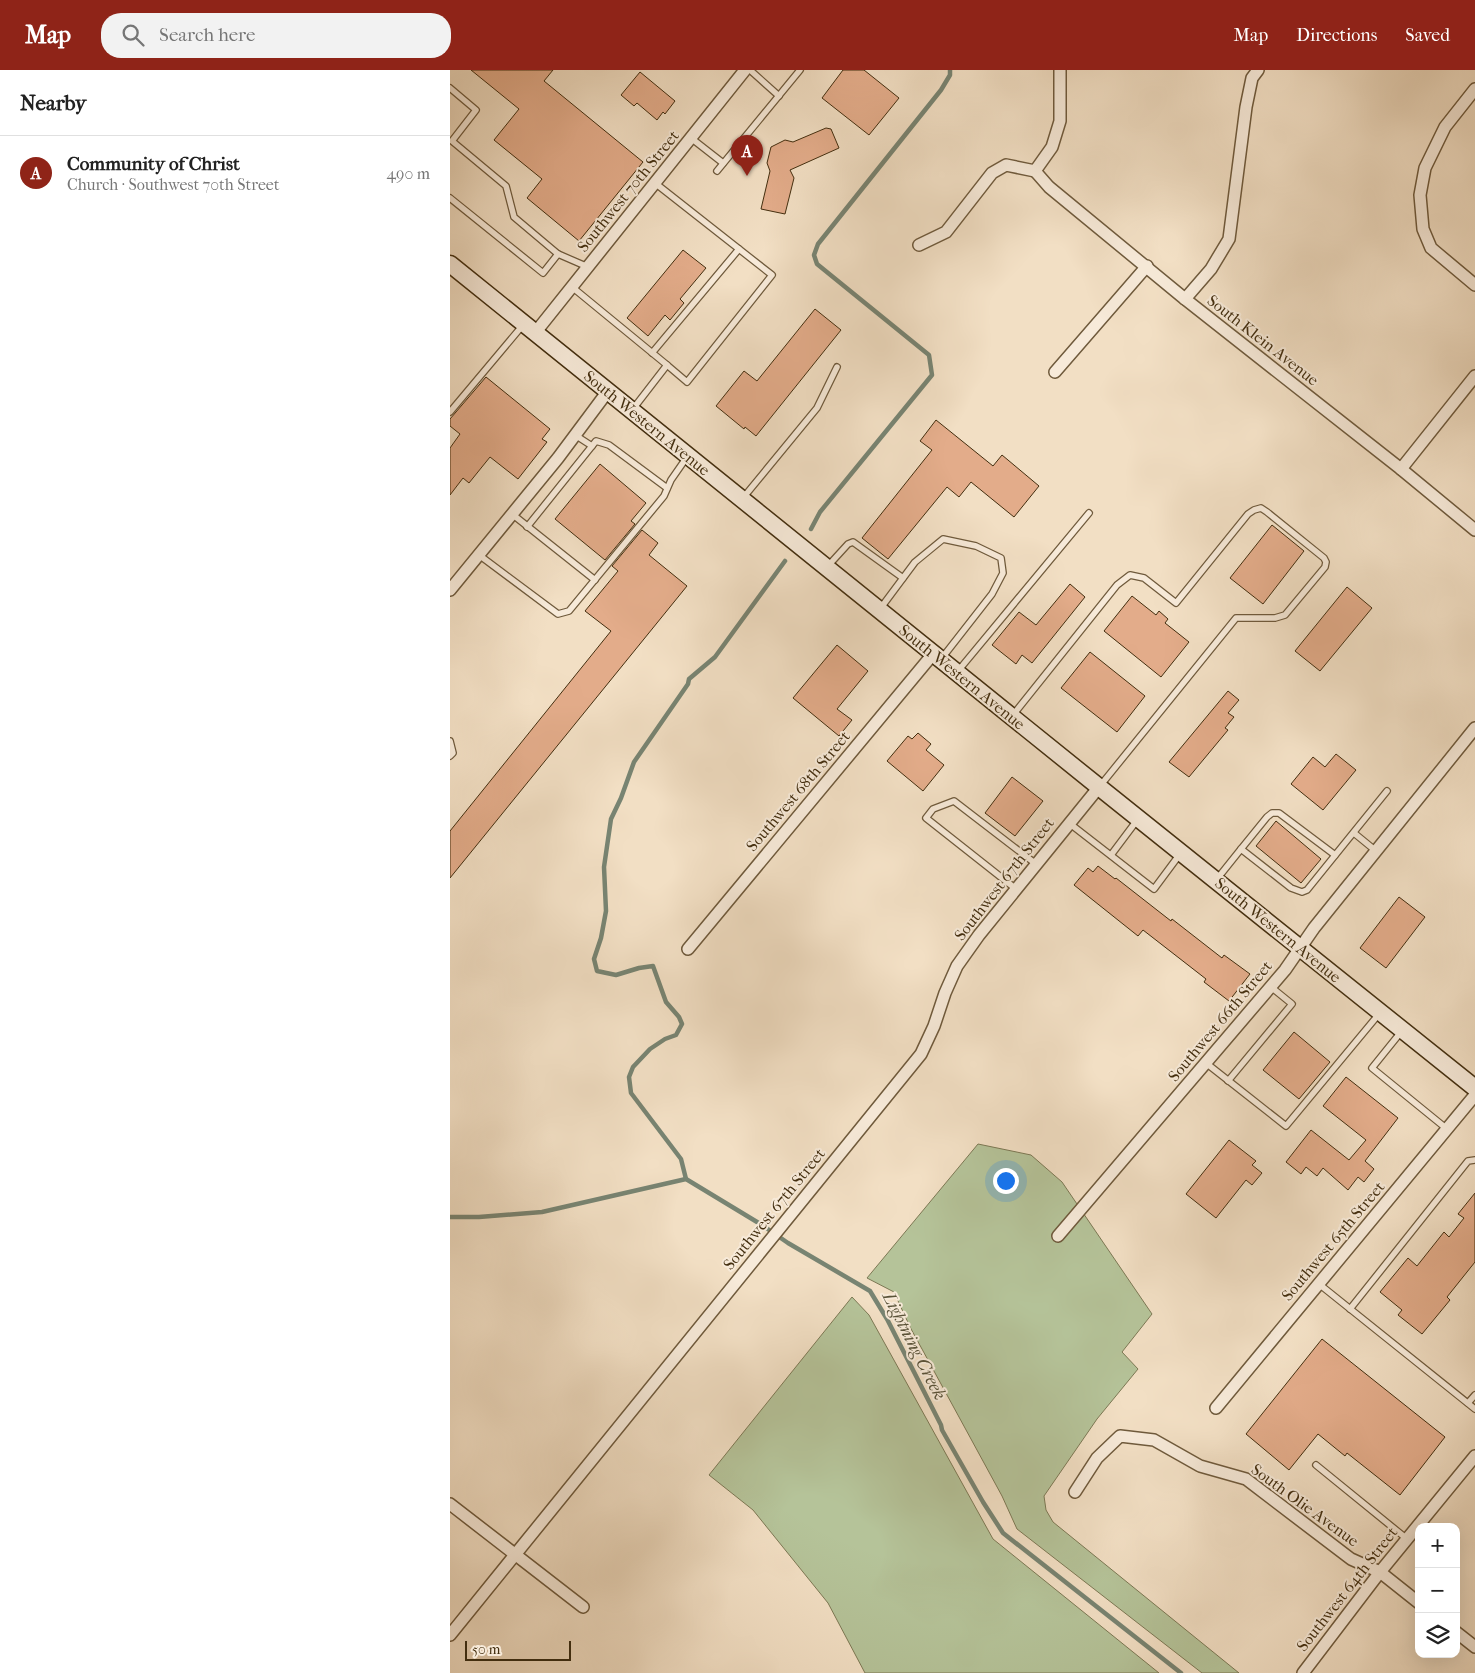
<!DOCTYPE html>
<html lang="en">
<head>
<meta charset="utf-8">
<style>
	body { margin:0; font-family:"IM FELL French Canon",serif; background:#f2f2f2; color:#222 }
	.controls { position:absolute; right:15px; bottom:15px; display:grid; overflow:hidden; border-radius:10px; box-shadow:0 5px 20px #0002 }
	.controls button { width:45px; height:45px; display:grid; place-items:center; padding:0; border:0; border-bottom:1px solid #e0e0e0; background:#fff; color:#222; font:25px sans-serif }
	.scale { position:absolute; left:15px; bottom:12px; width:106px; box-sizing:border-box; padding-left:5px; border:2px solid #432e0f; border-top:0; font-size:14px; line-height:18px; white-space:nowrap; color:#432e0f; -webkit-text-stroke:4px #f7ead9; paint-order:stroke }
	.you { position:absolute; left:555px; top:1110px; width:18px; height:18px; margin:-12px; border:4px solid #fff; border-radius:50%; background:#1a73e8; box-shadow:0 0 0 8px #1a73e833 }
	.badge { display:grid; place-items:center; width:32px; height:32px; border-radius:50%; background:#8f2418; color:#fff; font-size:16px; font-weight:700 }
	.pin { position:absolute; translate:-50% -41px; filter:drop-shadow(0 1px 2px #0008) }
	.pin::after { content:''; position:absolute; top:26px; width:18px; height:15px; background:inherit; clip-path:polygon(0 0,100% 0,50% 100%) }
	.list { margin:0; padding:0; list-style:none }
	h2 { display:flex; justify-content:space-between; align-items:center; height:65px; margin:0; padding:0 20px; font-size:21px }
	h2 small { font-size:16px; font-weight:400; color:#767676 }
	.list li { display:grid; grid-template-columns:32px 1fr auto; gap:15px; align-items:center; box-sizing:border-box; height:75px; padding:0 20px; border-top:1px solid #e0e0e0 }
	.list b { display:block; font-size:19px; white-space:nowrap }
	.list p { margin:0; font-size:16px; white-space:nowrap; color:#767676 }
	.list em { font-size:16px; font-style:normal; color:#767676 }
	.icon { flex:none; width:28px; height:28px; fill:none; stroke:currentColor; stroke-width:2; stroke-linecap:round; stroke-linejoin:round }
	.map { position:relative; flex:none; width:1025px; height:1603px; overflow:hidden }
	header { display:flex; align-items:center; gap:30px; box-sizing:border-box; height:70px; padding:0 25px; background:#8f2418; color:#fff }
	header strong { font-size:24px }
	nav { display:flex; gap:28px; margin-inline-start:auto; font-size:18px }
	.search { width:350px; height:45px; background:#f2f2f2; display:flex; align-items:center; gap:12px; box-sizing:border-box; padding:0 18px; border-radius:20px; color:#767676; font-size:19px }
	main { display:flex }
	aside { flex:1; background:#fff }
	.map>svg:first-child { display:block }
	.green { fill:#b5c399; stroke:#7c7854 }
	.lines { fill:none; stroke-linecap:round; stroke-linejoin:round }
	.stream { stroke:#788472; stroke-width:4.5 }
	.building { fill:#e3ac8a; stroke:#432e0f }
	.service-casing { stroke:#6f5a3c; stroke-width:8 }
	.minor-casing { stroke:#6f5a3c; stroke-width:14 }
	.secondary-casing { stroke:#432e0f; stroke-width:19 }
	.service { stroke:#f7ead9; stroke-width:5.5 }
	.minor { stroke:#f7ead9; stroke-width:11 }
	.secondary { stroke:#f7ead9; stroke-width:16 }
	.labels { text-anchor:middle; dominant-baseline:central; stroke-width:4; stroke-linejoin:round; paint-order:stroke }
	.street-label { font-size:16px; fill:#432e0f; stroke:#f7ead9 }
	.water-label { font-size:18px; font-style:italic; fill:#595238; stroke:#f7ead9 }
</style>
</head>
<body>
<header>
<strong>Map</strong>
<div class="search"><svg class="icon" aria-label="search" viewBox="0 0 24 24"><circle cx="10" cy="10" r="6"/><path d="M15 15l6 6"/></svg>Search here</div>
<nav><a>Map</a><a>Directions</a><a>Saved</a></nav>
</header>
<main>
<aside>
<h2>Nearby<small></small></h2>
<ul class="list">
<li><span class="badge">A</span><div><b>Community of Christ</b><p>Church · Southwest 70th Street</p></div><em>490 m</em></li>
</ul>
</aside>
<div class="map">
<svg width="1025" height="1603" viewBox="0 0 1025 1603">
	<rect width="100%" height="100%" fill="#f2dfc4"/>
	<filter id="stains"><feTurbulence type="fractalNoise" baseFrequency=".004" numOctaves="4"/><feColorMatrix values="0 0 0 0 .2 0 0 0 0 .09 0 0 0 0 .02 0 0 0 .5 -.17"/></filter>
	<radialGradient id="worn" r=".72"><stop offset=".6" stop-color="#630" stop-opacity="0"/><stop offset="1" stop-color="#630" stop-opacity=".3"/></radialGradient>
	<g class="green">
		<polygon points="528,1074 581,1085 612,1112 702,1244 672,1282 688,1299 647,1349 594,1426 596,1440 603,1452 789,1603 752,1603 567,1459 552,1426 460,1257 444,1222 417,1208"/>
		<polygon points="402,1227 419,1245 543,1469 709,1603 415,1603 378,1533 303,1440 259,1405"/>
	</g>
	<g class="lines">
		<g class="stream">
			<polyline points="361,459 370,442 482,305 479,285 367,194 364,185 368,174 491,20 500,5 500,0"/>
			<polyline points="236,1109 231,1089 181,1023 179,1007 183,997 200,979 215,969 226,965 232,954 229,947 216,932 203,896 189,898 166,905 147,901 144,889 151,868 156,841 154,797 161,749 171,728 184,692 238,614 239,609 265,587 335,491"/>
			<polyline points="0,1147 29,1147 92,1142 236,1109 312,1155 338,1173 420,1221 437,1249 491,1355 492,1360 533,1432 553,1463 731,1603"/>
		</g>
	</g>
	<g class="building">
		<polygon points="21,0 103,0 94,11 193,92 129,171 77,128 92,109 44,70 69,39"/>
		<polygon points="393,0 414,0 449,28 419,65 372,28"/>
		<polygon points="190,2 225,31 215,44 213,42 207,50 187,33 184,36 171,25"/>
		<polygon points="376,58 381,59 389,78 340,100 344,108 335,144 311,139 320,101 317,93 321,77 335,70 343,72"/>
		<polygon points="233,180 256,198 230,229 234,233 220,250 215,245 198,266 177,248"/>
		<polygon points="365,239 391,260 306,366 295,357 294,359 266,336 294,301 307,311"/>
		<polygon points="36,307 100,359 92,369 97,372 68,409 40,387 19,413 13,408 0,425 0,378 10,364 0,356 0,349"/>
		<polygon points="486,350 543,396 552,385 589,416 564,447 521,412 509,427 497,417 438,489 412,468 482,380 470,371"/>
		<polygon points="150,394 196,433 181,451 185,454 155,490 105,449"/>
		<polygon points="822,455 854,481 813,534 780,508"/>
		<polygon points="192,460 208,473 199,485 237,516 0,808 0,761 161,561 135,541 168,501 162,496"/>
		<polygon points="620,514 635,527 582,593 572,585 566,594 542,575 569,542 586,555"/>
		<polygon points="897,517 922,538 870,601 845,581"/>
		<polygon points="682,526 706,545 709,541 718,549 715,553 739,572 711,607 654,561"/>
		<polygon points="387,575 418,601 387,639 402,650 389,666 343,628"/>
		<polygon points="640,582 695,626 667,662 611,618"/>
		<polygon points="778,621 789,630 778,643 784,647 775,658 778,660 739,707 719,692"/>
		<polygon points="468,663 481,674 476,680 494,695 473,721 437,691 458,666 462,669"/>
		<polygon points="886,684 906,700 873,740 841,714 863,687 875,697"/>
		<polygon points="562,707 593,731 565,766 535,743"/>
		<polygon points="826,751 871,789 851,813 806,776"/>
		<polygon points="648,796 665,809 666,808 721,851 722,849 772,888 774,885 800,904 779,931 754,912 756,909 693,860 688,866 624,815 638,798 643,802"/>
		<polygon points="949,827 975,847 936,898 910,878"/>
		<polygon points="844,962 880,992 849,1029 813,1000"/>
		<polygon points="896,1007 948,1048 915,1091 924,1099 914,1112 908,1107 898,1120 873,1098 867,1106 856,1097 851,1104 836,1092 861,1060 899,1090 916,1070 873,1036"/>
		<polygon points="779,1070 806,1091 802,1095 812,1103 802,1115 796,1110 766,1148 736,1124"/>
		<polygon points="1025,1123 1025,1192 997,1227 1000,1230 972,1264 948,1245 952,1240 930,1222 958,1188 967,1196 994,1162 999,1167 1014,1148 1008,1144"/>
		<polygon points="872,1269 995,1367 950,1425 897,1383 895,1386 868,1364 839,1400 796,1364"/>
	</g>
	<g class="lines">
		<defs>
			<g id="service">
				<polyline points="300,0 329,26"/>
				<polyline points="0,18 26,40 2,71 56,116 64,147 108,184 138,197"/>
				<polyline points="241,68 273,93"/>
				<polyline points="267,101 350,0"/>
				<polyline points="205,113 322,205 237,312 217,295"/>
				<polyline points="0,128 93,203 108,184"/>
				<polyline points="122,217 217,295 183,339"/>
				<polyline points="202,283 289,179"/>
				<polyline points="0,342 73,255"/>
				<polyline points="125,365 142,376"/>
				<polyline points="293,428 367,338 387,297"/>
				<polyline points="62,444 145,510"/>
				<polyline points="77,457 146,371 159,375 217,418"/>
				<polyline points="29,485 108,544 119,541 214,426 221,410 237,387"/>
				<polyline points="377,497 398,474 403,472 453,508"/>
				<polyline points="430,539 465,492 493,469 526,476 551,488 553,503 542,524 492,588"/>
				<polyline points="508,601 639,443"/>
				<polyline points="563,645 667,515 680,505 694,508 726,533 798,444 804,440 811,438 817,442 874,488 876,492 875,497 835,545 825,548 786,548 650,716"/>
				<polyline points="0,671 3,683 0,686"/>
				<polyline points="619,753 704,819 730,784"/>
				<polyline points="904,763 926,781"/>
				<polyline points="791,779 817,747 822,743 829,743 885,785"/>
				<polyline points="661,785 688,749"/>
				<polyline points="767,809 791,779 841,818 852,822 857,820 937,721"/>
				<polyline points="566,819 476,748 483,739 504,731 586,794"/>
				<polyline points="951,962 922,998 997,1059"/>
				<polyline points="756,993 836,1056 929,944"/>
				<polyline points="778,1011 842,934 821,917"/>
				<polyline points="869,1214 1025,1339"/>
				<polyline points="900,1239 1018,1091 1025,1090"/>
				<polyline points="1018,1333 1025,1325"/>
				<polyline points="866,1395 957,1469"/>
			</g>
			<g id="minor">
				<polyline points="1025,19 995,57 975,98 970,125 973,159 981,178 1025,215"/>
				<polyline points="585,101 599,117 735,229 951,399 1025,460"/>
				<polyline points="469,175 496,162 542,103 556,95 585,101 602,77 610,51 610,0"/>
				<polyline points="735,229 761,199 779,169 796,37 802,8 808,0"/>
				<polyline points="85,263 295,0"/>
				<polyline points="605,302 697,196"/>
				<polyline points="951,399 1025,306"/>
				<polyline points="0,520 108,388 158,321"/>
				<polyline points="238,879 483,584"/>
				<polyline points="608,1166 835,900 864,858 1025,658"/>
				<polyline points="766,1338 1025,1025"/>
				<polyline points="625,1422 647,1388 670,1366 704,1370 750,1396 796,1409 901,1489 930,1502 969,1533"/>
				<polyline points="0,1434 133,1537"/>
				<polyline points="1006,1562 1025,1577"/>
				<polyline points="0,1565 471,984 484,956 495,923 507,896 529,865 649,717"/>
				<polyline points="853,1603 930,1502 1025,1386"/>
			</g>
			<polyline id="secondary" points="0,194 649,717 1025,1018"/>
		</defs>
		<use href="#service" class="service-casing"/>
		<use href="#minor" class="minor-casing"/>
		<use href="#secondary" class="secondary-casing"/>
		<use href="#service" class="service"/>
		<use href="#minor" class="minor"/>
		<use href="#secondary" class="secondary"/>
	</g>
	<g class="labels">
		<g class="street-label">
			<text transform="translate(178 121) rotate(-51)">Southwest 70th Street</text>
			<text transform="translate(813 270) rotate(38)">South Klein Avenue</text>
			<text transform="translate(197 353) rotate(39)">South Western Avenue</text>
			<text transform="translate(512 607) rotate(39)">South Western Avenue</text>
			<text transform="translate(348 721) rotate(-50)">Southwest 68th Street</text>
			<text transform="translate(554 809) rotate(-52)">Southwest 67th Street</text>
			<text transform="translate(828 860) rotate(39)">South Western Avenue</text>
			<text transform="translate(770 951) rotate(-50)">Southwest 66th Street</text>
			<text transform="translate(324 1139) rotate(-51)">Southwest 67th Street</text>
			<text transform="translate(883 1171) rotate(-50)">Southwest 65th Street</text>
			<text transform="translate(855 1435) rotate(36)">South Olie Avenue</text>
			<text transform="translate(897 1519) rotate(-52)">Southwest 64th Street</text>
		</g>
		<g class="water-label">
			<text transform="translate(464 1276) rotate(63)">Lightning Creek</text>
		</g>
	</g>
	<rect width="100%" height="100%" filter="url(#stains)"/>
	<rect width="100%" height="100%" fill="url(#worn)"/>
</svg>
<div class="controls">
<button>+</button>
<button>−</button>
<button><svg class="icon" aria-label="layers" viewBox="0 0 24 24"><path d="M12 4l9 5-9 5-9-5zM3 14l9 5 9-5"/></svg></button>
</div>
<div class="scale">50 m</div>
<div class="you"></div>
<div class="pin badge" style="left:297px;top:106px">A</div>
</div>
</main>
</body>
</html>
